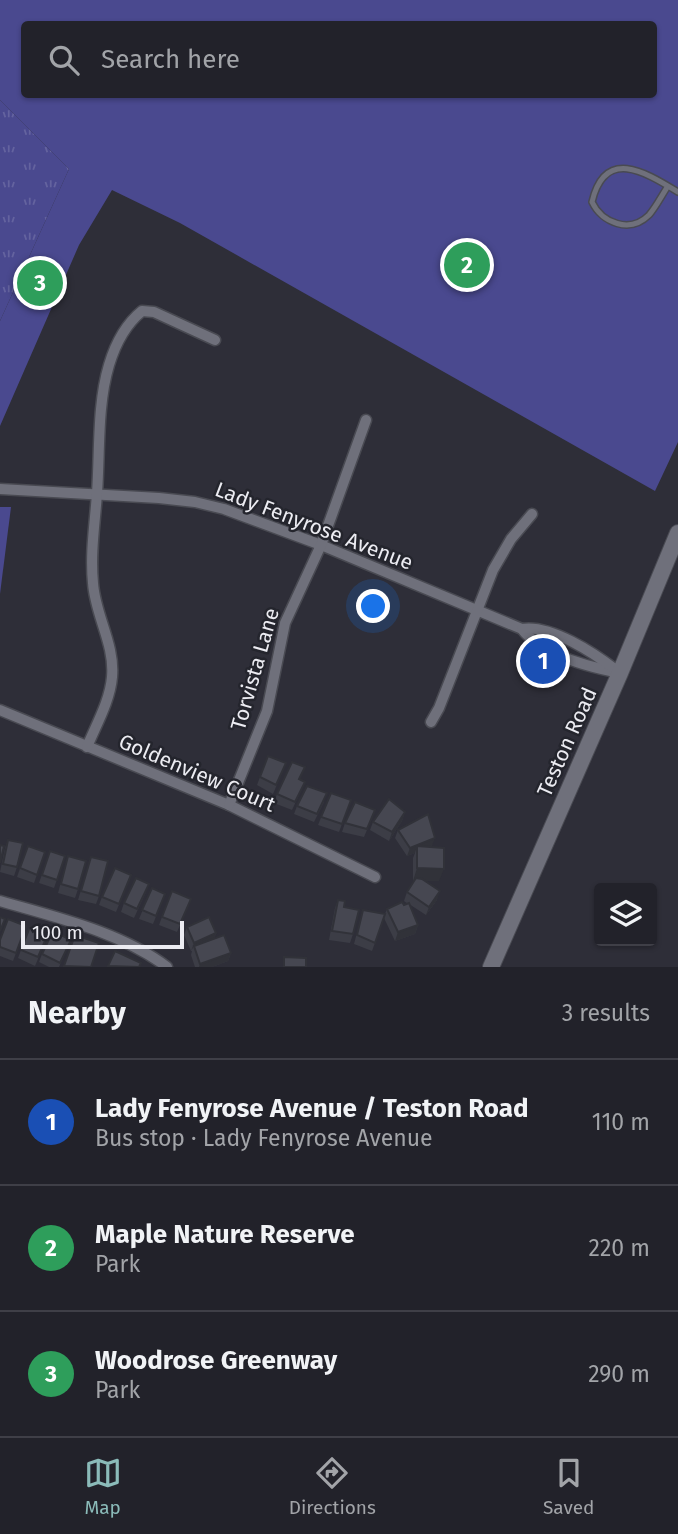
<!DOCTYPE html>
<html lang="en">
<head>
<meta charset="utf-8">
<style>
	body { margin:0; font-family:"Fira Sans",sans-serif; background:#2a2a32; color:#f1f3f6 }
	.controls { position:absolute; right:21px; bottom:21px; display:grid; overflow:hidden; border-radius:7px; box-shadow:0 2px 5px #0004 }
	.controls button { width:63px; height:63px; display:grid; place-items:center; padding:0; border:0; border-bottom:2px solid #3f3f47; background:#22222a; color:#f1f3f6; font:35px sans-serif }
	.scale { position:absolute; left:21px; bottom:18px; width:163px; box-sizing:border-box; padding-left:7px; border:4px solid #ececf2; border-top:0; font-size:19px; line-height:24px; white-space:nowrap; color:#ececf2; -webkit-text-stroke:5px #24252d; paint-order:stroke }
	.you { position:absolute; left:374px; top:607px; width:24px; height:24px; margin:-18px; border:5px solid #fff; border-radius:50%; background:#1a73e8; box-shadow:0 0 0 10px #1a73e833 }
	.badge { display:grid; place-items:center; width:46px; height:46px; border-radius:50%; background:#8bbbb9; color:#fff; font-size:23px; font-weight:700 }
	.pin { position:absolute; translate:-50% -50%; border:4px solid #fff; box-shadow:0 2px 7px #0006 }
	.list { margin:0; padding:0; list-style:none }
	h2 { display:flex; justify-content:space-between; align-items:center; height:91px; margin:0; padding:0 28px; font-size:30px }
	h2 small { font-size:23px; font-weight:400; color:#a2a4a8 }
	.list li { display:grid; grid-template-columns:46px 1fr auto; gap:21px; align-items:center; box-sizing:border-box; height:126px; padding:0 28px; border-top:2px solid #3f3f47 }
	.list b { display:block; font-size:26px; white-space:nowrap }
	.list p { margin:0; font-size:23px; white-space:nowrap; color:#a2a4a8 }
	.list em { font-size:23px; font-style:normal; color:#a2a4a8 }
	.icon { flex:none; width:38px; height:38px; fill:none; stroke:currentColor; stroke-width:2; stroke-linecap:round; stroke-linejoin:round }
	.map { position:relative; flex:none; width:678px; height:967px; overflow:hidden }
	.search { position:absolute; background:#22222a; box-shadow:0 2px 5px #0004; left:21px; right:21px; top:21px; height:77px; display:flex; align-items:center; gap:18px; box-sizing:border-box; padding:0 24px; border-radius:7px; color:#a2a4a8; font-size:26px }
	.sheet { height:469px; background:#22222a }
	nav { display:flex; justify-content:space-around; align-items:center; box-sizing:border-box; height:98px; border-top:2px solid #3f3f47; background:#22222a; font-size:19px; color:#a2a4a8 }
	nav a { display:grid; justify-items:center; gap:4px }
	nav .on { color:#8bbbb9 }
	.map>svg:first-child { display:block }
	.grass { fill:url(#grass-tufts) }
	.green { fill:#4a498f; fill-rule:evenodd }
	.lines { fill:none; stroke-linecap:round; stroke-linejoin:round }
	.service-casing { stroke:#494a52; stroke-width:8 }
	.minor-casing { stroke:#494a52; stroke-width:13 }
	.secondary-casing { stroke:#494a52; stroke-width:18 }
	.service { stroke:#6f707b; stroke-width:5 }
	.minor { stroke:#6f707b; stroke-width:10 }
	.secondary { stroke:#6f707b; stroke-width:16 }
	.wall { fill:#3c3d46 }
	.shaded-wall { fill:#313239 }
	.building { fill:#464751; stroke:#313239; stroke-width:2 }
	.labels { text-anchor:middle; dominant-baseline:central; stroke-width:5; stroke-linejoin:round; paint-order:stroke }
	.street-label { font-size:21px; fill:#ececf2; stroke:#24252d }
</style>
</head>
<body>
<div class="map">
<svg width="678" height="967" viewBox="0 0 678 967">
	<defs>
		<pattern id="grass-tufts" width="24" height="20" patternUnits="userSpaceOnUse" patternTransform="scale(1.75)"><rect width="24" height="20" fill="#4a498f"/><path d="M3 7l-1-3M5 7V3M7 7l1-3M15 17l-1-3M17 17v-4M19 17l1-3" fill="none" stroke="#64639f"/></pattern>
	</defs>
	<rect width="100%" height="100%" fill="#2e2e38"/>
	<polygon class="grass" points="0,100 69,169 0,321"/>
	<g class="green">
		<path d="M0,0h678v442l-23,49 -475,-268 -68,-33 -33,55 -79,181v-105l69,-152 -69,-69zM24,24h630v70h-630z"/>
		<polygon points="0,507 11,507 0,594"/>
	</g>
	<g class="lines">
		<defs>
			<path id="service" d="M668,186c-6,9 -12,21 -19,29 -19,19 -47,8 -57,-13 13,-55 53,-30 86,-10"/>
			<g id="minor">
				<path d="M0,489l159,9 36,4 29,7 97,36 201,84c19,26 67,38 98,44"/>
				<path d="M522,629c28,-5 72,24 94,41"/>
				<polyline points="0,710 229,805 375,877"/>
				<polyline points="431,722 439,708 493,570 511,539 532,514"/>
				<path d="M87,747c9,-22 23,-46 25,-70 3,-33 -17,-62 -19,-94 -3,-30 2,-60 4,-90 3,-42 0,-88 12,-128 6,-20 17,-41 33,-54l12,1 61,28"/>
				<polyline points="229,805 267,711 285,623 321,545 366,420"/>
				<path d="M0,901c55,16 121,31 167,66"/>
			</g>
			<polyline id="secondary" points="491,967 620,673 678,533"/>
		</defs>
		<use href="#service" class="service-casing"/>
		<use href="#minor" class="minor-casing"/>
		<use href="#secondary" class="secondary-casing"/>
		<use href="#service" class="service"/>
		<use href="#minor" class="minor"/>
		<use href="#secondary" class="secondary"/>
	</g>
	<g class="wall">
		<polygon points="268,756 286,763 273,794 257,785"/>
		<polygon points="300,779 305,782 292,810 274,803 277,794"/>
		<polygon points="331,793 351,800 339,832 318,825"/>
		<polygon points="324,802 314,822 294,814 297,806"/>
		<polygon points="405,812 402,821 389,841 370,830 373,822"/>
		<polygon points="372,818 364,837 342,832 345,823"/>
		<polygon points="398,830 432,846 430,847 439,881 425,881 437,900 426,915 409,904 418,925 415,934 395,941 384,918 372,951 354,944 363,910 385,914 387,909 408,904 404,901 407,892 415,881 413,881 413,858 415,853 407,856 395,838"/>
		<polygon points="8,840 17,867 14,876 0,872 5,848"/>
		<polygon points="28,846 45,852 34,883 17,877"/>
		<polygon points="50,851 65,856 54,888 39,883"/>
		<polygon points="68,856 78,889 75,898 58,893"/>
		<polygon points="91,857 99,896 96,904 78,900"/>
		<polygon points="131,875 116,912 99,905 102,897"/>
		<polygon points="152,888 165,894 153,924 139,919"/>
		<polygon points="172,891 191,899 177,932 159,925"/>
		<polygon points="146,892 134,918 121,912 124,903"/>
		<polygon points="338,900 344,907 353,934 350,943 329,940 335,908"/>
		<polygon points="26,926 13,961 0,956 0,940"/>
		<polygon points="30,927 42,932 45,942 35,966 18,958"/>
		<polygon points="187,927 216,933 214,939 231,953 228,961 212,967 195,967 191,955 192,951 191,951 184,935"/>
		<polygon points="71,940 59,967 49,967 39,962 42,954"/>
	</g>
	<g class="shaded-wall">
		<polygon points="405,812 402,821 389,841 392,832"/>
		<polygon points="435,838 432,846 417,852 417,846 415,853 407,856 410,848"/>
		<polygon points="417,868 444,869 439,881 413,881"/>
		<polygon points="440,891 437,900 426,915 429,907"/>
		<polygon points="418,925 415,934 395,941 398,932"/>
		<polygon points="216,933 213,942 194,946 191,951 194,943"/>
		<polygon points="231,953 228,961 212,967 199,967 200,964"/>
	</g>
	<g class="building">
		<polygon points="268,756 286,763 276,785 260,777"/>
		<polygon points="292,762 305,767 299,779 305,782 295,802 277,794"/>
		<polygon points="307,786 327,793 317,814 297,806"/>
		<polygon points="331,793 351,800 342,824 321,817"/>
		<polygon points="389,799 405,812 392,832 373,822"/>
		<polygon points="355,802 375,810 367,829 345,823"/>
		<polygon points="428,814 435,838 410,848 398,830"/>
		<polygon points="8,840 23,843 17,867 3,864"/>
		<polygon points="0,845 4,846 0,863"/>
		<polygon points="28,846 45,852 37,875 20,868"/>
		<polygon points="417,846 444,848 444,869 417,868"/>
		<polygon points="50,851 65,856 57,880 42,875"/>
		<polygon points="68,856 86,861 78,889 61,884"/>
		<polygon points="91,857 108,861 99,896 81,891"/>
		<polygon points="115,868 131,875 119,904 102,897"/>
		<polygon points="136,878 149,884 137,909 124,903"/>
		<polygon points="416,878 422,879 440,891 429,907 407,892"/>
		<polygon points="152,888 165,894 156,916 142,910"/>
		<polygon points="172,891 191,899 180,924 162,917"/>
		<polygon points="338,900 345,901 344,907 359,910 353,934 332,931"/>
		<polygon points="402,902 404,905 409,903 418,925 398,932 387,909"/>
		<polygon points="363,910 385,914 375,943 357,935"/>
		<polygon points="0,917 5,919 0,931"/>
		<polygon points="209,917 216,933 194,943 187,927"/>
		<polygon points="8,919 26,926 16,953 0,947 0,940"/>
		<polygon points="36,924 43,927 41,931 48,934 38,957 21,950 30,927 34,928"/>
		<polygon points="53,931 71,940 60,963 42,954"/>
		<polygon points="75,935 99,943 91,967 64,966"/>
		<polygon points="224,935 231,953 200,964 194,946"/>
		<polygon points="115,951 141,963 139,967 108,966"/>
		<polygon points="284,957 306,958 306,967 284,967"/>
	</g>
	<g class="labels">
		<g class="street-label">
			<text transform="translate(314 526) rotate(21)">Lady Fenyrose Avenue</text>
			<text transform="translate(255 669) rotate(-74)">Torvista Lane</text>
			<text transform="translate(567 742) rotate(-66)">Teston Road</text>
			<text transform="translate(197 773) rotate(23)">Goldenview Court</text>
		</g>
	</g>
</svg>
<div class="controls">
<button><svg class="icon" aria-label="layers" viewBox="0 0 24 24"><path d="M12 4l9 5-9 5-9-5zM3 14l9 5 9-5"/></svg></button>
</div>
<div class="scale">100 m</div>
<div class="you"></div>
<div class="pin badge" style="left:543px;top:661px;background:#1a4fb4">1</div>
<div class="pin badge" style="left:467px;top:265px;background:#2e9e5b">2</div>
<div class="pin badge" style="left:40px;top:283px;background:#2e9e5b">3</div>
<div class="search"><svg class="icon" aria-label="search" viewBox="0 0 24 24"><circle cx="10" cy="10" r="6"/><path d="M15 15l6 6"/></svg>Search here</div>
</div>
<section class="sheet">
<h2>Nearby<small>3 results</small></h2>
<ul class="list">
<li><span class="badge" style="background:#1a4fb4">1</span><div><b>Lady Fenyrose Avenue / Teston Road</b><p>Bus stop · Lady Fenyrose Avenue</p></div><em>110 m</em></li>
<li><span class="badge" style="background:#2e9e5b">2</span><div><b>Maple Nature Reserve</b><p>Park</p></div><em>220 m</em></li>
<li><span class="badge" style="background:#2e9e5b">3</span><div><b>Woodrose Greenway</b><p>Park</p></div><em>290 m</em></li>
</ul>
</section>
<nav>
<a class="on"><svg class="icon" aria-label="map" viewBox="0 0 24 24"><path d="M3 6l6-2 6 2 6-2v14l-6 2-6-2-6 2zM9 4v14M15 6v14"/></svg>Map</a>
<a><svg class="icon" aria-label="directions" viewBox="0 0 24 24"><path d="M12 3l9 9-9 9-9-9zM9 14v-3h6M13 9l2 2-2 2"/></svg>Directions</a>
<a><svg class="icon" aria-label="saved" viewBox="0 0 24 24"><path d="M7 4h10v16l-5-4-5 4z"/></svg>Saved</a>
</nav>
</body>
</html>
